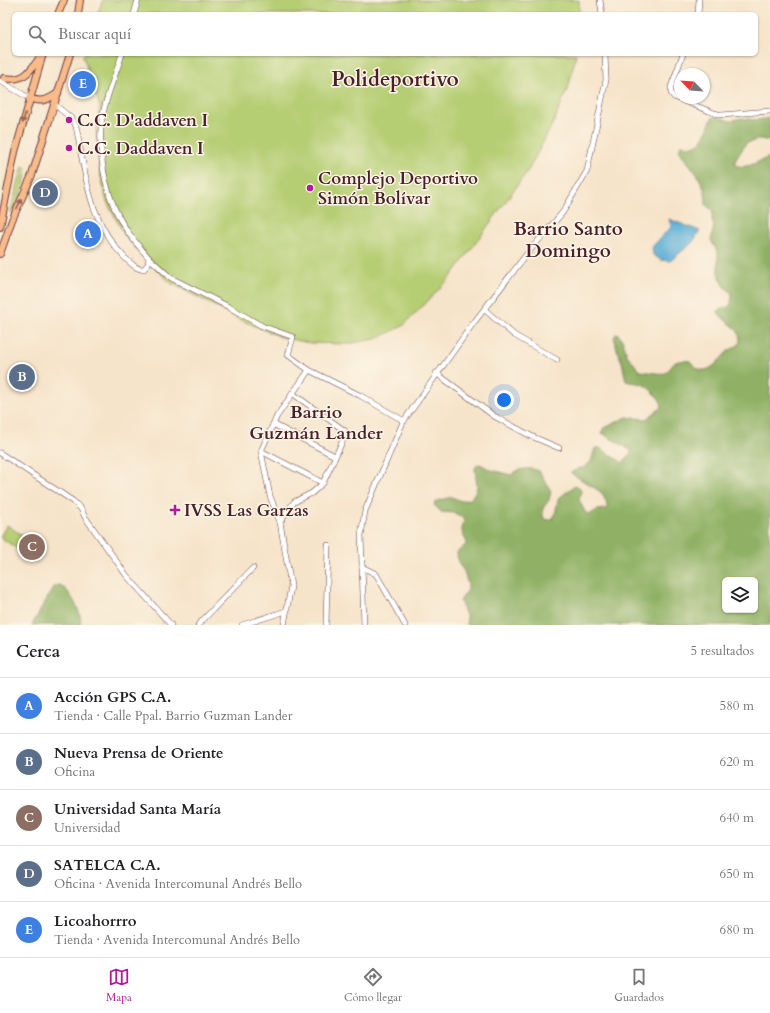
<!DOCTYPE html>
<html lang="es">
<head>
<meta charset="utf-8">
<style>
	body { margin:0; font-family:Cardo,serif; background:#f6f6f6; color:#202124 }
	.controls { position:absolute; right:12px; bottom:12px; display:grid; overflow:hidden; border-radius:6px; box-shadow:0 1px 3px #0004 }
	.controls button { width:36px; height:36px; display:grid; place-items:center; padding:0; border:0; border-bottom:1px solid #e0e0e0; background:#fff; color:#202124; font:20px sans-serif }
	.compass { position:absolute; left:674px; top:68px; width:36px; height:36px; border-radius:50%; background:#fff; box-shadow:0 1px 3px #0004; rotate:295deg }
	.you { position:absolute; left:504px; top:400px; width:14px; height:14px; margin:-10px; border:3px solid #fff; border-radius:50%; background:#1a73e8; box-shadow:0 0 0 6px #1a73e833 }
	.badge { display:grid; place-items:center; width:26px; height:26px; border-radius:50%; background:#b5179e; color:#fff; font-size:13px; font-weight:700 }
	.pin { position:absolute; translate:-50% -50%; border:2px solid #fff; box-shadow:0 1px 4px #0006 }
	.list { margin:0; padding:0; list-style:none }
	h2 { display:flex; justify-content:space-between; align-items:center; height:52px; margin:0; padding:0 16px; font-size:17px }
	h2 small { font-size:13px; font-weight:400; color:#757577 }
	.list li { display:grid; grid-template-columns:26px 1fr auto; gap:12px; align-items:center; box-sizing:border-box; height:56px; padding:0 16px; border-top:1px solid #e0e0e0 }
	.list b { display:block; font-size:15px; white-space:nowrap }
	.list p { margin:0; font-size:13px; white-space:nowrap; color:#757577 }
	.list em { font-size:13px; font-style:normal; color:#757577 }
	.icon { flex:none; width:22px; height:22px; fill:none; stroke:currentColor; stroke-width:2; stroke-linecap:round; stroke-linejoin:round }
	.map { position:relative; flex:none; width:770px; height:625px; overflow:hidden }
	.search { position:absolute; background:#fff; box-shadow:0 1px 3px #0004; left:12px; right:12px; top:12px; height:44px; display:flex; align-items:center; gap:10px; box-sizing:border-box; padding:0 14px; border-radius:6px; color:#757577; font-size:15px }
	.sheet { height:332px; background:#fff }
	nav { display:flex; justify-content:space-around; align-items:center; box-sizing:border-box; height:56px; border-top:1px solid #e0e0e0; background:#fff; font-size:11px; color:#757577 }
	nav a { display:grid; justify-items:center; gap:2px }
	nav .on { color:#b5179e }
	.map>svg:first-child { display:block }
	.green { fill:#b5ce73; stroke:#80764f }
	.forest { fill:#90b165; stroke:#6d6848; fill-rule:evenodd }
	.water { fill:#58add5; stroke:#516680 }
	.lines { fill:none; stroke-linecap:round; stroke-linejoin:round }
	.minor-casing { stroke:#643d43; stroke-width:6 }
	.major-casing { stroke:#643d43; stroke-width:8 }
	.minor { stroke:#fff; stroke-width:5 }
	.major { stroke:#fabb8b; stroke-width:6 }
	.oneway { fill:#996556 }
	.poi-dot { fill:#b5179e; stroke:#fcf5e5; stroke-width:1.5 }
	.labels { text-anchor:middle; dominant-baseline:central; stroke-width:3; stroke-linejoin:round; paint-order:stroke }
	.poi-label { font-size:17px; font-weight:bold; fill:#4a1f2b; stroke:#fcf5e5; text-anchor:start }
	.neighbourhood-label { font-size:18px; font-weight:bold; fill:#4a1f2b; stroke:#fcf5e5 }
	.quarter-label { font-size:19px; font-weight:bold; fill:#4a1f2b; stroke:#fcf5e5 }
	.district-label { font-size:21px; font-weight:bold; fill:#4a1f2b; stroke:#fcf5e5 }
</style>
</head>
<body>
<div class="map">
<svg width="770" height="625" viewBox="0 0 770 625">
	<rect width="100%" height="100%" fill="#fcf5e5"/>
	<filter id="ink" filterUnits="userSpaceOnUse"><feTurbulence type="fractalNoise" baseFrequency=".025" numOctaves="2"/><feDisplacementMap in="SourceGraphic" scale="8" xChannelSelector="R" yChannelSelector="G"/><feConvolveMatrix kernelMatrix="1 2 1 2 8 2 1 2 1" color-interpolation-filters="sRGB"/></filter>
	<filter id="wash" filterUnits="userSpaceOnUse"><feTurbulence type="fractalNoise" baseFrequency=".012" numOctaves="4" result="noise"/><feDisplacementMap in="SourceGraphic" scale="16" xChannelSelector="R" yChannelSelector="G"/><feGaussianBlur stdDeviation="0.9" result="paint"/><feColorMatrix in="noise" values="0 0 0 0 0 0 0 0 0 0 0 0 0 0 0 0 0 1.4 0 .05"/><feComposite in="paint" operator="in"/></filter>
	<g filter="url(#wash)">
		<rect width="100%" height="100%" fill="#f6e4ca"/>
		<g class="green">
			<polygon points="103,0 579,0 579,14 97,14"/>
			<polygon points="84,54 576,54 569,85 554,121 529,169 451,277 403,326 376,339 347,344 309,343 281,337 239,319 171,283 145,258 125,236 107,202 100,173 96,130 100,107 83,56"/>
			<polygon points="23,166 27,169 23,189 13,212 10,212"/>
			<polygon points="7,525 26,538 18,549 0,537"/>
		</g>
		<g class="forest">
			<path d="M716,116l14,5 11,-3 15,2 14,-2v23l-9,-2 -15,4 -11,18 1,5c14,2 22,-5 34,-9v468h-304l1,-7 -7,-17 8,-11v-5l-4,-14 -6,-8 -1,-11c18,-12 5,-10 5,-23 0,-3 2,-7 2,-10l-9,-6 -14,-1 -7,-7 3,-4 15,-4 9,4 10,-2 6,-11 -2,-20 3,-4 4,1 9,5 20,5c7,-7 19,-8 28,-4l12,20 -2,9 -6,8v9l4,3 5,-1 3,-4 3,-16 16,-13 5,1 2,4 -2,9 6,12 4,3 8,-5 9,-1 2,-4 -7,-13 -30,-19 8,-5h4l8,-6 4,-14h5l23,15 9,-12 -30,-18 2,-5 23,-11 19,2 16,-12c0,-8 -13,-20 -20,-23 -6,-2 -11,-1 -16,-3l-4,-19 -4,-9 -4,-16 3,-4 6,8 4,14 13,16 24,3c12,-9 6,-15 26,-13 14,19 25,4 36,-8 5,-5 15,-6 14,-14 -1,-15 -18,-16 -22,-28l10,-4 3,-3 1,-10 -7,-7 -7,-14v-20l-7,-13 3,-14 -2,-5 1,-10 -7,-6c1,-24 -15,-37 -27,-55l2,-5c4,0 7,2 10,1 14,-1 16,-18 21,-28zM725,580h30v30h-30z"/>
			<path d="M60,585c9,4 24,30 20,40h-48l20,-35 3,-4z"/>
		</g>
		<polygon class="water" points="669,219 700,231 692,243 670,261 661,260 653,255 652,247 671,227"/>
	</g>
	<g filter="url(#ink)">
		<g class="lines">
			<defs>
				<g id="minor">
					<polyline points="600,0 602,14"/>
					<polyline points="134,14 138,0"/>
					<polyline points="698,14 699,0"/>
					<polyline points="683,54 671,87 671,93 674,97 714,113 722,115 770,111"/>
					<polyline points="0,81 29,98"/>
					<path d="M54,104l17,14 5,8c10,50 12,95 50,133 5,4 10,11 18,10l4,-5 1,-6c-7,-8 -15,-17 -21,-26 -21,-29 -29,-70 -27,-105 2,-24 14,-50 21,-73"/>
					<polyline points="149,258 171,278 229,307 262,326 293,337 288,355 309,370"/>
					<polyline points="485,310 514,335 557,360"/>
					<polyline points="436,373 494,416 531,436 559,448"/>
					<polyline points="273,424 335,456"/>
					<polyline points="261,451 323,483 344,438 345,431 292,393"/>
					<polyline points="0,453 73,501 81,509 85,517 127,576 171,625"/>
					<polyline points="280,522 270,496 261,451 277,416 309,370 361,396 404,421"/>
					<polyline points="362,567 376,574 405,625"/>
					<polyline points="198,625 253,568"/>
					<polyline points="242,625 286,611"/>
					<polyline points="284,625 291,586 280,522 294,502 312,493 323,483"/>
					<polyline points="326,625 328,545"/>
					<polyline points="364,625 361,535 365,511 403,422 472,325 526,255 563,212 587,171 606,80 605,54"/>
				</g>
				<g id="major">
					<polyline points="58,14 64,0"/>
					<polyline points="78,14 80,0"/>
					<path d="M4,78c19,4 26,-6 36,-21"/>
					<path d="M29,98c12,5 19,2 29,-5"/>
					<polyline points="0,227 15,152 43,54"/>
					<polyline points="0,254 12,220 32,175 70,54"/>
				</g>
			</defs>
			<use href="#minor" class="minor-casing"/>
			<use href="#major" class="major-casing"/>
			<use href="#minor" class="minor"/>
			<use href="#major" class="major"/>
		</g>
		<defs><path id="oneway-solid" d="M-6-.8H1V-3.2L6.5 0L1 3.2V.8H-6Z"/></defs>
		<g class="oneway">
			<use href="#oneway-solid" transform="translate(24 118) rotate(105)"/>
			<use href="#oneway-solid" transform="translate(19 204) rotate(-64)"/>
		</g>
	</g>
	<g class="poi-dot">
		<circle cx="69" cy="120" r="4"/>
		<circle cx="69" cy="148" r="4"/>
		<circle cx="310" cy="188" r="4"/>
		<path d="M173 504h4v4h4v4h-4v4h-4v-4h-4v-4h4z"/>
	</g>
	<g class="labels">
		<g class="poi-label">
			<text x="77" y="120">C.C. D'addaven I</text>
			<text x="77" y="148">C.C. Daddaven I</text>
			<text x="318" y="178">Complejo Deportivo<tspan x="318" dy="20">Simón Bolívar</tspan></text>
			<text x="184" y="510">IVSS Las Garzas</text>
		</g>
		<g class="neighbourhood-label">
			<text x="316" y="412">Barrio<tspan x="316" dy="21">Guzmán Lander</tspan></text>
		</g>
		<g class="quarter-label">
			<text x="568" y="229">Barrio Santo<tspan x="568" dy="22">Domingo</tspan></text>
		</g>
		<g class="district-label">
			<text x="395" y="79">Polideportivo</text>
		</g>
	</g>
</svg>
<div class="controls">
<button><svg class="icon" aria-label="layers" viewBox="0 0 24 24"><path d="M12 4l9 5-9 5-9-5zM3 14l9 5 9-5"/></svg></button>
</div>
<svg class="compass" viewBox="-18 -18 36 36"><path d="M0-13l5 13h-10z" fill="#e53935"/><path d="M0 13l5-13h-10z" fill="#757577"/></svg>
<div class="you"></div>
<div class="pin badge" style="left:88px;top:234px;background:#3f7fe0">A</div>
<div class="pin badge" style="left:22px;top:377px;background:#5c6f8a">B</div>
<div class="pin badge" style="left:32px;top:547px;background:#8d6e63">C</div>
<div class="pin badge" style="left:45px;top:193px;background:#5c6f8a">D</div>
<div class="pin badge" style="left:83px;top:84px;background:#3f7fe0">E</div>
<div class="search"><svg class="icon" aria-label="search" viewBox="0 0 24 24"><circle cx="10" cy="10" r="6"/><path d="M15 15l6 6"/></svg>Buscar aquí</div>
</div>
<section class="sheet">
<h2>Cerca<small>5 resultados</small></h2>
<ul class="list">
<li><span class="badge" style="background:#3f7fe0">A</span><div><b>Acción GPS C.A.</b><p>Tienda · Calle Ppal. Barrio Guzman Lander</p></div><em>580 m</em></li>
<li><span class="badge" style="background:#5c6f8a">B</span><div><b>Nueva Prensa de Oriente</b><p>Oficina</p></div><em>620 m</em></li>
<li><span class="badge" style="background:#8d6e63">C</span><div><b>Universidad Santa María</b><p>Universidad</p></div><em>640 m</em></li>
<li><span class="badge" style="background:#5c6f8a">D</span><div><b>SATELCA C.A.</b><p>Oficina · Avenida Intercomunal Andrés Bello</p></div><em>650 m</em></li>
<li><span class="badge" style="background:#3f7fe0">E</span><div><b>Licoahorrro</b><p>Tienda · Avenida Intercomunal Andrés Bello</p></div><em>680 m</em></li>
</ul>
</section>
<nav>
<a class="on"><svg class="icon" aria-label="map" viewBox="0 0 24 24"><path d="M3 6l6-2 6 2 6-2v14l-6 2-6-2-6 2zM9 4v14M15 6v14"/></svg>Mapa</a>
<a><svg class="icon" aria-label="directions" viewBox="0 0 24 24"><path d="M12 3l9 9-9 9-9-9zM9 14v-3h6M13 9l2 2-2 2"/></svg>Cómo llegar</a>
<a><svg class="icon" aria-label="saved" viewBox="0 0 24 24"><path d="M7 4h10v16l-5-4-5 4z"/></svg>Guardados</a>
</nav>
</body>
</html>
